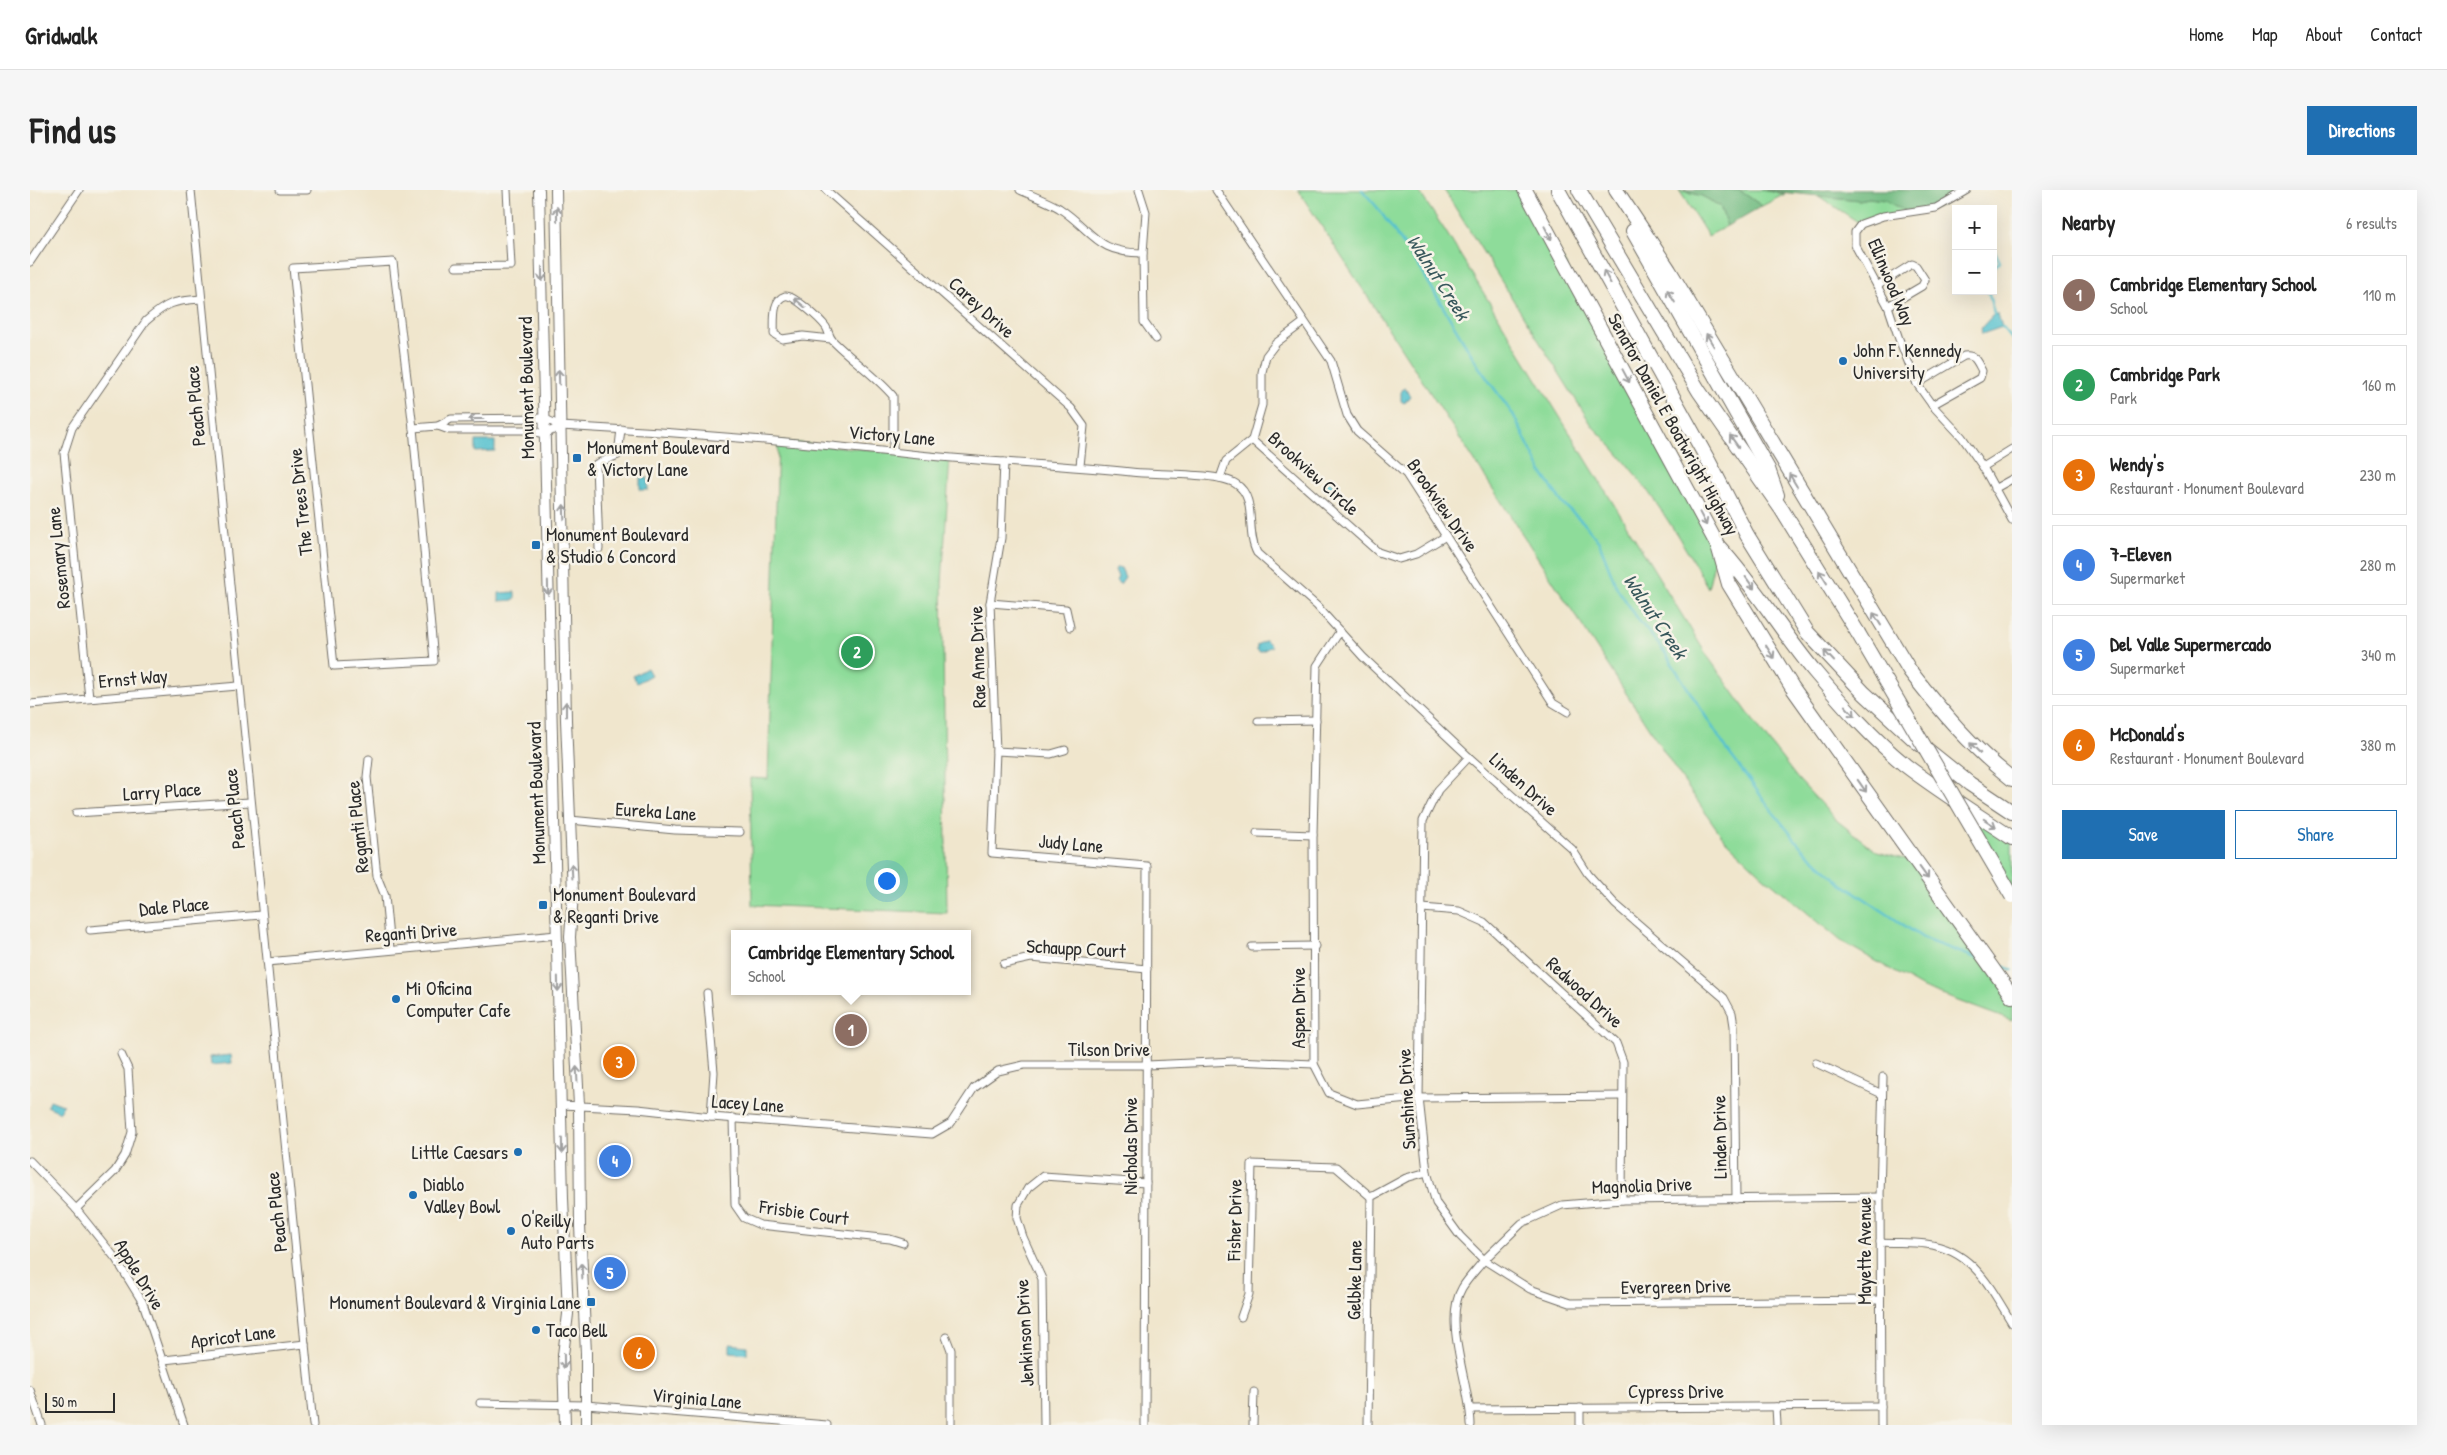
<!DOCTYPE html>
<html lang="en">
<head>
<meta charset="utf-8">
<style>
	body { margin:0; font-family:"Patrick Hand",sans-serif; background:#f6f6f6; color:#222 }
	.controls { position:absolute; right:15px; top:15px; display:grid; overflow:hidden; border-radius:0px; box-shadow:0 5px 20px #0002 }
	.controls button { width:45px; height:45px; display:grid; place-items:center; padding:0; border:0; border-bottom:1px solid #e0e0e0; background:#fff; color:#222; font:25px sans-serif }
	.scale { position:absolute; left:15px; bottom:12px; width:70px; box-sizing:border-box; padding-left:5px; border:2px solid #2b2b2b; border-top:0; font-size:14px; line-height:18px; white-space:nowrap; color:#2b2b2b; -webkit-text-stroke:4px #f7f3e8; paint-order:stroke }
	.you { position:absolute; left:856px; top:690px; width:18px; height:18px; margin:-12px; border:4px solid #fff; border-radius:50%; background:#1a73e8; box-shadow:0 0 0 8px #1a73e833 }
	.badge { display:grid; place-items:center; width:32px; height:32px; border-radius:50%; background:#1f6fb2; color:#fff; font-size:16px; font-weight:700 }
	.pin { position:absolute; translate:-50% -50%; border:2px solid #fff; box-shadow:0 1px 5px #0006 }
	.popup { position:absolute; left:701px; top:740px; width:240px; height:65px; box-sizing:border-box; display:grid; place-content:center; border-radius:0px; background:#fff; filter:drop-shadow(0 1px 4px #0005); font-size:16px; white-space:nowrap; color:#767676 }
	.popup b { font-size:19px; color:#222 }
	.popup::after { content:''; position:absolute; left:50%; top:100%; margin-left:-10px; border:10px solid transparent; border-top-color:#fff }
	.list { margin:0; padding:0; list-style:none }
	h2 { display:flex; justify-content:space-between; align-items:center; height:65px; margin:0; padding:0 20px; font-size:21px }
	h2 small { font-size:16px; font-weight:400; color:#767676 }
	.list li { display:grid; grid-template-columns:32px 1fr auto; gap:15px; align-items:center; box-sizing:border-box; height:80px; margin:0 10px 10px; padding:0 10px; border:1px solid #e0e0e0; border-radius:0px }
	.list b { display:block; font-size:19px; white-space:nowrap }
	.list p { margin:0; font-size:16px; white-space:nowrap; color:#767676 }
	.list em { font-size:16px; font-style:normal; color:#767676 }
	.actions { display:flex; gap:10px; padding:15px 20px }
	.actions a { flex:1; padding:11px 0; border:1px solid #1f6fb2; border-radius:0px; text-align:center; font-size:18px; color:#1f6fb2 }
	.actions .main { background:#1f6fb2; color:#fff }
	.map { position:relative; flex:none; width:1982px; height:1235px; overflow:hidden; border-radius:0px }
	header { display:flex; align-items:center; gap:30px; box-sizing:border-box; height:70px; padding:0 25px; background:#fff; border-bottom:1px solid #e0e0e0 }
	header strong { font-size:24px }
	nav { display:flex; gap:28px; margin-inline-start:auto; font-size:18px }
	.intro { display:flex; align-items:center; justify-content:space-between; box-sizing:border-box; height:120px; padding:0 30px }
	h1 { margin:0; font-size:35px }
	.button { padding:12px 22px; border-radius:0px; background:#1f6fb2; color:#fff; font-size:18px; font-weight:700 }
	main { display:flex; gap:30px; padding:0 30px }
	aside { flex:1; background:#fff; border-radius:0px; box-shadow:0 5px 20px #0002 }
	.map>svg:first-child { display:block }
	.green { fill:#8edc9a; stroke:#5c8462 }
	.forest { fill:#72bc82; stroke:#4e7456 }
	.water { fill:#55c1cf; stroke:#40767d }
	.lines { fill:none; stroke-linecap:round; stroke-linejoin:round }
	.stream { stroke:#55c1cf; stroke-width:2.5 }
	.minor-casing { stroke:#706c64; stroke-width:9 }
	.secondary-casing { stroke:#706c64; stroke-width:12 }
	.motorway-casing { stroke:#706c64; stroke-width:16 }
	.minor { stroke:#fff; stroke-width:7 }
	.secondary { stroke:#fff; stroke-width:10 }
	.motorway { stroke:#fff; stroke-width:14 }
	.motorway-bridge-casing { stroke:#706c64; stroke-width:16; stroke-linecap:butt }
	.motorway-bridge { stroke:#fff; stroke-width:14 }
	.oneway { stroke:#a0a0a0 }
	.poi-dot { fill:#1f6fb2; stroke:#f7f3e8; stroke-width:2 }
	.labels { text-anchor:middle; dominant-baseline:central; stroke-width:5; stroke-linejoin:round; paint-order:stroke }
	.street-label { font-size:19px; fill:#2b2b2b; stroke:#f7f3e8 }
	.poi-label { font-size:19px; fill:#2b2b2b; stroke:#f7f3e8; text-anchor:start }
	.water-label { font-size:20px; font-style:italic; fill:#38585c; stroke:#f7f3e8 }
</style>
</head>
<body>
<header>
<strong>Gridwalk</strong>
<nav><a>Home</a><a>Map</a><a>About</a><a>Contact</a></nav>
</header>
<div class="intro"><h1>Find us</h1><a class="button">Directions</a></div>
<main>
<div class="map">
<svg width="1982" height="1235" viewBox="0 0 1982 1235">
	<rect width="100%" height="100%" fill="#f7f3e8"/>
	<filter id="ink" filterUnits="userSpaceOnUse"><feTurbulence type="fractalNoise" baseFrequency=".02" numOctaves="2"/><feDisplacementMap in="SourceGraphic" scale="10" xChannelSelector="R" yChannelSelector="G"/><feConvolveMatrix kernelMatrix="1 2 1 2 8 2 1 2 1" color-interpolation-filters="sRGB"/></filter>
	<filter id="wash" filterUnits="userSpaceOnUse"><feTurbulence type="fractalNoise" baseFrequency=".0096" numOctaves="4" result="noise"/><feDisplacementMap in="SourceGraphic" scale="20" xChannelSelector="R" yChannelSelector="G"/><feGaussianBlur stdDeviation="1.12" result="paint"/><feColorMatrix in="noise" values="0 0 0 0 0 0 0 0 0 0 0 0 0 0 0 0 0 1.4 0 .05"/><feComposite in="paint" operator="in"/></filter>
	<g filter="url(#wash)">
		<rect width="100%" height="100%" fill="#f0e6cd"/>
		<g class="green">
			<polygon points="1268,0 1388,0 1416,42 1676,464 1733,544 1767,588 1805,629 1847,662 1886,672 1982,806 1982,831 1893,798 1811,751 1732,685 1694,649 1652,589"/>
			<path d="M1414,0h81l193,356 -10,42c-30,-55 -70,-118 -115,-161z"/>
			<polygon points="1649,0 1672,6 1690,16 1697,36 1678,46"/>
			<polygon points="1709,0 1730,0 1755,4 1732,16"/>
			<polygon points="1787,5 1829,10 1839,8 1855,10 1878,23 1831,34"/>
			<polygon points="748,251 920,267 912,393 917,723 722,715 720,588 738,589"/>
			<polygon points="1938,619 1982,648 1982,706"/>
		</g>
		<g class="forest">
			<polygon points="1654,0 1709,0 1732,16 1697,36 1690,16 1672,6"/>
			<polygon points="1730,0 1937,0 1906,18 1878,23 1855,10 1839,8 1829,10"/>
		</g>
		<g class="water">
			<polygon points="1964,124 1968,124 1972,137 1952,144 1951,138"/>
			<polygon points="1375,198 1380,206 1374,213 1371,211 1371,200"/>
			<polygon points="446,251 465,251 465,261 446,262"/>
			<rect x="610" y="288" width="8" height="12"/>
			<polygon points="1298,289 1303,295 1308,296 1308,299 1301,302 1293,294 1295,290"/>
			<polygon points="1087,377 1091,378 1095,387 1090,394 1086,391 1088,387 1085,380"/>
			<polygon points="485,402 485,410 469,411 469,403"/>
			<polygon points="1236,450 1242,456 1230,462 1227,460 1227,455"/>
			<polygon points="617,478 621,485 607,493 603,486"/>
			<polygon points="201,865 202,873 181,875 180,867"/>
			<polygon points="20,910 33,915 30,922 17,916"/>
			<polygon points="700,1154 717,1156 717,1164 700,1162"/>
		</g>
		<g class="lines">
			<g class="stream">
				<polyline points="1332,0 1347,17 1388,75 1449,177 1484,226 1512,283 1533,314 1553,332 1569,352 1587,398 1610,432 1634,461 1697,560 1743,622 1772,658 1811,693 1896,750 1949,769"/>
				<polyline points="1963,57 1970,72 1963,77"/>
				<polyline points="1958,101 1964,124"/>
				<polyline points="1972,137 1982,149"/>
				<polyline points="1966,774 1982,780"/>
			</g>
		</g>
	</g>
	<g filter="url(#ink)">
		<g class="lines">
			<defs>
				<g id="minor">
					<polyline points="161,0 283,1235"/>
					<polyline points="250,0 277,0"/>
					<polyline points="796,0 1041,218 1054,236 1050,276"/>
					<path d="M990,0c13,6 27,11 39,18 35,23 36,45 84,45"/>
					<polyline points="1109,0 1116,22 1113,63 1114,132 1126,149"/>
					<polyline points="1186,0 1301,171 1317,225 1327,241 1376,284 1523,513 1538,522"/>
					<polyline points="1937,0 1906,18 1853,26 1831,34 1825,42 1825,55 1858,116 1869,149 1887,194 1902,215 1932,247 1953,277 1982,330"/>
					<polyline points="0,72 49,0"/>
					<polygon points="363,72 383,238 404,471 304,476 263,78"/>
					<polyline points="426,77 481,76 477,0"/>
					<polyline points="1847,96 1882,74 1886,76 1895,90 1892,96 1858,116"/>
					<polyline points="1274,132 1246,153 1236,166 1232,182 1232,215 1222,250 1348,362 1369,369 1386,364 1416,346"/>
					<path d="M801,149l-28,-3 -21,3 -8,-5c1,-11 -3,-34 11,-38 8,-2 36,24 41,31 3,5 3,10 7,14 19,19 42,34 60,55v56"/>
					<path d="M1887,194l47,-28c11,-2 13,6 18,15l-2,7 -48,27"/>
					<path d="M531,236l-16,8 -20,-4h-76l-11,-4 13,-7 92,-1 18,8c114,6 227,15 340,27 76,9 153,11 230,19 24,3 87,0 105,12 22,14 9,47 21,69l60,53 46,51 106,100 103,92 16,25 27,30 109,94 8,15 2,13 2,173"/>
					<polyline points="383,238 408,236"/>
					<polyline points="974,272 971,348 960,413 966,561 962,663 1117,676 1115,1235"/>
					<polyline points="1953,277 1982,259"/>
					<polyline points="1190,288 1196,271 1222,250"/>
					<polyline points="1964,299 1982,289"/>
					<polyline points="569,359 566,274 588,265 591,239"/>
					<polyline points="960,413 1036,419 1040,437"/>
					<polyline points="1310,441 1287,476 1283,645 1284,874 1299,903 1327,914 1389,908 1592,906"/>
					<path d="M59,508l-25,-245 8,-25 74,-107c22,-19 27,-20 55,-22"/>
					<polyline points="0,514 208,496"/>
					<polyline points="1228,531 1286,530"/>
					<polyline points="966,561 1021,564 1035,560"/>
					<path d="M1439,567l-31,33 -15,31 -4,277 8,74 9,31 24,33 24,24c-7,9 -16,18 -22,28 -20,34 9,99 9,137"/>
					<polyline points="339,569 337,587 347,686 355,706 360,759"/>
					<polyline points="46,623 220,612"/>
					<polyline points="540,630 645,640 710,642"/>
					<polyline points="1227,643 1283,645"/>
					<polyline points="1392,718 1429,721 1454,732 1586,853 1593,872 1592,1010"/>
					<polyline points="60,740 231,725"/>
					<polyline points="1222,757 1285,756"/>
					<polyline points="237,772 527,745"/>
					<polyline points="974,774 1001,768 1117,779"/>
					<polyline points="677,803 684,882 681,927"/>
					<polyline points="1786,873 1852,904"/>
					<polyline points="532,915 608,919 681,927 902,944 921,933 944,898 968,881 994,875 1117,875 1205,871 1284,874"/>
					<polyline points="703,928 705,1015 714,1028 730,1035 860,1049 873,1053"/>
					<polyline points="0,971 46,1019 86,1069 113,1113 154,1235"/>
					<polyline points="46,1019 85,981 95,965 102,942 98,879 91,864"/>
					<path d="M1850,1052c15,1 32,0 46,2 47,6 64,43 86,79"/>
					<polyline points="1850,1110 1540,1113 1500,1099 1454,1070 1492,1033 1532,1015 1592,1010 1850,1007"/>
					<polyline points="1211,1127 1219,1104 1222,974 1306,977 1341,1007"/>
					<polyline points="916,1147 921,1160 921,1235"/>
					<polyline points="134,1170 275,1154"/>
					<polyline points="0,1200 12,1235"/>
					<polyline points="450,1213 556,1215 797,1235"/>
					<polyline points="1746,1217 1747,1235"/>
					<polyline points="1550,1218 1550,1235"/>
					<polyline points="1441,1219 1851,1216"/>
					<polyline points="1014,1235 1012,1089 993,1047 987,1028 988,1015 998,998 1013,986 1116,993"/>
					<polyline points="1223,1235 1224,1202"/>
					<polyline points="1338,1235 1341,1007 1376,988 1397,982"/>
					<polyline points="1851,1235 1850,1007 1853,887"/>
				</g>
				<g id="secondary">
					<polyline points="509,0 533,1008 538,1124 533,1165 535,1235"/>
					<polyline points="526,0 536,530 543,703 540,747 549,915 550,1036 556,1163 556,1235"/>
				</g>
				<g id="motorway">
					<path d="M1495,0l193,356c37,40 63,85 97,126 28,33 57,66 90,93 34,26 71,49 107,73"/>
					<polyline points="1528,0 1679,272 1717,345 1777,442 1834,503 1885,550 1940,594 1982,622"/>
					<polyline points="1549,0 1669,201 1752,320 1828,443"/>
					<path d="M1586,0l53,80 241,401c31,40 62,77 102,108"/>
					<polyline points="1603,41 1738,279 1747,305"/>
					<polyline points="1689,359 1699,394 1762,497 1982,806"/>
				</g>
			</defs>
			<use href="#minor" class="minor-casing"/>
			<use href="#secondary" class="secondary-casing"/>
			<use href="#motorway" class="motorway-casing"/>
			<use href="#minor" class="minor"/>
			<use href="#secondary" class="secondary"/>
			<use href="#motorway" class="motorway"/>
			<defs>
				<polyline id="motorway-bridge" points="1828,443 1982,706"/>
			</defs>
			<use href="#motorway-bridge" class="motorway-bridge-casing"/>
			<use href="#motorway-bridge" class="motorway-bridge"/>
		</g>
		<defs><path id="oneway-shaft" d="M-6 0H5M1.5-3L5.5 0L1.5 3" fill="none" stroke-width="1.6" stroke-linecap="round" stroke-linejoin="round" transform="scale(1.25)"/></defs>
		<g class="oneway">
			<use href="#oneway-shaft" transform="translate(527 24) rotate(-91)"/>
			<use href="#oneway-shaft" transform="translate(1518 43) rotate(62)"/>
			<use href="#oneway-shaft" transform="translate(512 84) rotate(90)"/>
			<use href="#oneway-shaft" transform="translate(1577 87) rotate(-119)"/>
			<use href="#oneway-shaft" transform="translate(1641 106) rotate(-121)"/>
			<use href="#oneway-shaft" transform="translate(770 113) rotate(-139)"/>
			<use href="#oneway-shaft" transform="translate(1680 150) rotate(-121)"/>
			<use href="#oneway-shaft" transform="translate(1596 186) rotate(62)"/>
			<use href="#oneway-shaft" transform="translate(529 187) rotate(-92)"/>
			<use href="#oneway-shaft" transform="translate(446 229) rotate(180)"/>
			<use href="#oneway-shaft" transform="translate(1704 251) rotate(-125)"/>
			<use href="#oneway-shaft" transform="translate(1763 290) rotate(-121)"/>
			<use href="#oneway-shaft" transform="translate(534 322) rotate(-92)"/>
			<use href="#oneway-shaft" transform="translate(1673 329) rotate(62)"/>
			<use href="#oneway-shaft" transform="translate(1793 387) rotate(-122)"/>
			<use href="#oneway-shaft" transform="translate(1720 393) rotate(54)"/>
			<use href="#oneway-shaft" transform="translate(518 398) rotate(89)"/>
			<use href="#oneway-shaft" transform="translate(1847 429) rotate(-122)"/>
			<use href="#oneway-shaft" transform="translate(1740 462) rotate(58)"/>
			<use href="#oneway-shaft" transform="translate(1799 466) rotate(-133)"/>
			<use href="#oneway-shaft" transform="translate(536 519) rotate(-90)"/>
			<use href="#oneway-shaft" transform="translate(1820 521) rotate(47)"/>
			<use href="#oneway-shaft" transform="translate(1945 558) rotate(-135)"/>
			<use href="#oneway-shaft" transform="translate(1832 596) rotate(55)"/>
			<use href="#oneway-shaft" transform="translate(1960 633) rotate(33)"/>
			<use href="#oneway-shaft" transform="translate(542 681) rotate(-93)"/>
			<use href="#oneway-shaft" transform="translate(1894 683) rotate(54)"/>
			<use href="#oneway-shaft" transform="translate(528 794) rotate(89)"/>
			<use href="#oneway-shaft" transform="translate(547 884) rotate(-93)"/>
			<use href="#oneway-shaft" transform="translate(532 956) rotate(89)"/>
			<use href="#oneway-shaft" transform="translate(552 1081) rotate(-93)"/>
			<use href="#oneway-shaft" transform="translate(534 1171) rotate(89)"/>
		</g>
	</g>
	<g class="poi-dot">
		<circle cx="1813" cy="171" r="5"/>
		<rect x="542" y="263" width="10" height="10" rx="2.5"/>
		<rect x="501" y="350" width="10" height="10" rx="2.5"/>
		<rect x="508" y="710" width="10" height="10" rx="2.5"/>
		<circle cx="366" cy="809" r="5"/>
		<circle cx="488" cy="962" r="5"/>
		<circle cx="383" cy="1005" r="5"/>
		<circle cx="481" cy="1041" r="5"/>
		<rect x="556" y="1107" width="10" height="10" rx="2.5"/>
		<circle cx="506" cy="1140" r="5"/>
	</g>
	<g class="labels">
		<g class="street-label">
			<text transform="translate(1862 92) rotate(67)">Ellinwood Way</text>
			<text transform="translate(952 117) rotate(42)">Carey Drive</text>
			<text transform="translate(496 198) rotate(-91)">Monument Boulevard</text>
			<text transform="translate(165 216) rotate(-95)">Peach Place</text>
			<text transform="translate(1644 234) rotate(61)">Senator Daniel E Boatwright Highway</text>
			<text transform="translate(862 245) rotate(5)">Victory Lane</text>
			<text transform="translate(1284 283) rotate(42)">Brookview Circle</text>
			<text transform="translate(270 312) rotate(-96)">The Trees Drive</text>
			<text transform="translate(1413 315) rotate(55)">Brookview Drive</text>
			<text transform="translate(28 368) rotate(-96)">Rosemary Lane</text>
			<text transform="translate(947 467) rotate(-92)">Rae Anne Drive</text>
			<text transform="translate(103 488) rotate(-5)">Ernst Way</text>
			<text transform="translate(1494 594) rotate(42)">Linden Drive</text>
			<text transform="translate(132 601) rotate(-4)">Larry Place</text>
			<text transform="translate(506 603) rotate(-92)">Monument Boulevard</text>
			<text transform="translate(204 619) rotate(-96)">Peach Place</text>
			<text transform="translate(626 621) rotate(4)">Eureka Lane</text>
			<text transform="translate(327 637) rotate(-96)">Reganti Place</text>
			<text transform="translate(1041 653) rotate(5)">Judy Lane</text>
			<text transform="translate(144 716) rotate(-5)">Dale Place</text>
			<text transform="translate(381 742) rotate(-4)">Reganti Drive</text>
			<text transform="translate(1046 758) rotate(3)">Schaupp Court</text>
			<text transform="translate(1555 802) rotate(42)">Redwood Drive</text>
			<text transform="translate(1268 818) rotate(-90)">Aspen Drive</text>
			<text x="1079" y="859">Tilson Drive</text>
			<text transform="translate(1376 909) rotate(-93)">Sunshine Drive</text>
			<text transform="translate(718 913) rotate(4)">Lacey Lane</text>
			<text transform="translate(1689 947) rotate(-91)">Linden Drive</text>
			<text transform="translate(1100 956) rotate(-90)">Nicholas Drive</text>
			<text transform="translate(1612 995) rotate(-2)">Magnolia Drive</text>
			<text transform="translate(246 1022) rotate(-96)">Peach Place</text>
			<text transform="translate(774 1022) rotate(8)">Frisbie Court</text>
			<text transform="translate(1204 1030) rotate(-89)">Fisher Drive</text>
			<text transform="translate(1834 1061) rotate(-90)">Mayette Avenue</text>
			<text transform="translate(110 1084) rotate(59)">Apple Drive</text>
			<text transform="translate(1324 1090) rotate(-89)">Gelbke Lane</text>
			<text transform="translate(1646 1096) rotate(-1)">Evergreen Drive</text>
			<text transform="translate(994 1143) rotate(-93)">Jenkinson Drive</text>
			<text transform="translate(203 1146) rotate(-7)">Apricot Lane</text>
			<text x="1646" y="1201">Cypress Drive</text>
			<text transform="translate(667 1208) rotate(5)">Virginia Lane</text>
		</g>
		<g class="poi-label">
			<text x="1823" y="160">John F. Kennedy<tspan x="1823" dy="22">University</tspan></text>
			<text x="557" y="257">Monument Boulevard<tspan x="557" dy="22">&amp; Victory Lane</tspan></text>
			<text x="516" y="344">Monument Boulevard<tspan x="516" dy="22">&amp; Studio 6 Concord</tspan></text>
			<text x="523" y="704">Monument Boulevard<tspan x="523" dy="22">&amp; Reganti Drive</tspan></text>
			<text x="376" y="798">Mi Oficina<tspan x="376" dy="22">Computer Cafe</tspan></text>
			<text x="478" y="962" text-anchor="end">Little Caesars</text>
			<text x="393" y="994">Diablo<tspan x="393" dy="22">Valley Bowl</tspan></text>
			<text x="491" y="1030">O'Reilly<tspan x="491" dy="22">Auto Parts</tspan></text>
			<text x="551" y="1112" text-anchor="end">Monument Boulevard &amp; Virginia Lane</text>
			<text x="516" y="1140">Taco Bell</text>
		</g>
		<g class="water-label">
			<text transform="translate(1409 87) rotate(57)">Walnut Creek</text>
			<text transform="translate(1626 426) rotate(56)">Walnut Creek</text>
		</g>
	</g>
</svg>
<div class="controls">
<button>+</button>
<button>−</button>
</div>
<div class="scale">50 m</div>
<div class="you"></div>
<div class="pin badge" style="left:821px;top:840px;background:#8d6e63">1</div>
<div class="popup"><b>Cambridge Elementary School</b>School</div>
<div class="pin badge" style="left:827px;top:462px;background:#2e9e5b">2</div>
<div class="pin badge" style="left:589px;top:872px;background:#e8710a">3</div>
<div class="pin badge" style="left:585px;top:971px;background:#3f7fe0">4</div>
<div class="pin badge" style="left:580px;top:1083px;background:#3f7fe0">5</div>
<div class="pin badge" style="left:609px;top:1163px;background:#e8710a">6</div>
</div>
<aside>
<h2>Nearby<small>6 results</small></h2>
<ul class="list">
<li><span class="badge" style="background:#8d6e63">1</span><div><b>Cambridge Elementary School</b><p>School</p></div><em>110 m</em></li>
<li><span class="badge" style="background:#2e9e5b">2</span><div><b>Cambridge Park</b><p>Park</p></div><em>160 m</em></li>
<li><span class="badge" style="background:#e8710a">3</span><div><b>Wendy's</b><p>Restaurant · Monument Boulevard</p></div><em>230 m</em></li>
<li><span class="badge" style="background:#3f7fe0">4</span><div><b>7-Eleven</b><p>Supermarket</p></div><em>280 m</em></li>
<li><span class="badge" style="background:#3f7fe0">5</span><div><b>Del Valle Supermercado</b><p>Supermarket</p></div><em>340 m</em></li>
<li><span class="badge" style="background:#e8710a">6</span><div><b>McDonald's</b><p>Restaurant · Monument Boulevard</p></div><em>380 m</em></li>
</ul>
<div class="actions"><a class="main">Save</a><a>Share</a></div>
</aside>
</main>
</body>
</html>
